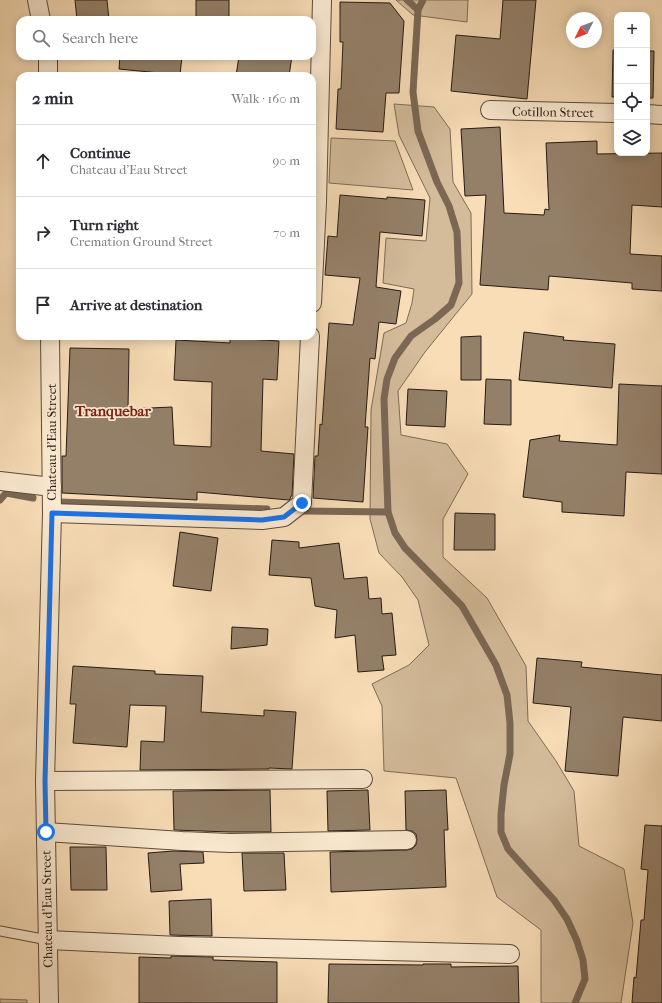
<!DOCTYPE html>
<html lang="en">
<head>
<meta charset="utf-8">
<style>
	body { margin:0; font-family:"IM FELL French Canon",serif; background:#f2f2f3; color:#2b2b33 }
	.controls { position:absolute; right:12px; top:12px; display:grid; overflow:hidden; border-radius:8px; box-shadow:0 2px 10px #0003 }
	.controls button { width:36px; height:36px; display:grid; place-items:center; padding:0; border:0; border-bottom:1px solid #e1e1e2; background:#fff; color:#2b2b33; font:20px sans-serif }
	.compass { position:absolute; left:566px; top:12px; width:36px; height:36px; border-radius:50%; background:#fff; box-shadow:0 2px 10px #0003; rotate:228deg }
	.stop { position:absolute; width:12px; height:12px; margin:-9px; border:3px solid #1a73e8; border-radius:50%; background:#fff }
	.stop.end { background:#1a73e8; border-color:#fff; box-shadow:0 1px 4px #0008 }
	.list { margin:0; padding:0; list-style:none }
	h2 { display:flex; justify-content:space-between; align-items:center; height:52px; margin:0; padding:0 16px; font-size:17px }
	h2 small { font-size:13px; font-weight:400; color:#7c7c81 }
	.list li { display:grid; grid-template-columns:26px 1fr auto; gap:12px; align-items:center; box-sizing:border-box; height:72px; padding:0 16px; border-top:1px solid #e1e1e2 }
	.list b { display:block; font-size:15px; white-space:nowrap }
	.list p { margin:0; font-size:13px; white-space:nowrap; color:#7c7c81 }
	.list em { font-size:13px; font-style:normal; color:#7c7c81 }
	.icon { flex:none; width:22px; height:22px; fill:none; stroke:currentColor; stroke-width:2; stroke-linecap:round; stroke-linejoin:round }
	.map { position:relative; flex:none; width:662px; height:1003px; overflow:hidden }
	.search { position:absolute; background:#fff; box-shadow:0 2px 10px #0003; left:16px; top:16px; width:300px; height:44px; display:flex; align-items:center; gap:10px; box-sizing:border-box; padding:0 14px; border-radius:12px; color:#7c7c81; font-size:15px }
	.panel { position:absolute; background:#fff; box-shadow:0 2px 10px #0003; left:16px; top:72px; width:300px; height:268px; border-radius:12px }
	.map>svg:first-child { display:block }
	.green { fill:#d4bc9b; stroke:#7e6c58 }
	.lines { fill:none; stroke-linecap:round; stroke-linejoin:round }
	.stream { stroke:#7a6855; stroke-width:7 }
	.building { fill:#948069; stroke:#271b14 }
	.lane-casing { stroke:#5b4c3d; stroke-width:11 }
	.street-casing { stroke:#5b4c3d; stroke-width:20 }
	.lane { stroke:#fae9d0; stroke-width:9 }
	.street { stroke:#fae9d0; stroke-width:18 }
	.route { stroke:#1a73e8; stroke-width:5 }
	.labels { text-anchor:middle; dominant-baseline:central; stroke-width:3.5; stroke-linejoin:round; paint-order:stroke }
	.street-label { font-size:13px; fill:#271b14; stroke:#fae9d0 }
	.quarter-label { font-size:15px; font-weight:bold; fill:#7a1f14; stroke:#fae9d0 }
</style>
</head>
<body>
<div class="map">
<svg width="662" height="1003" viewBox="0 0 662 1003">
	<rect width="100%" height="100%" fill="#f8ddb7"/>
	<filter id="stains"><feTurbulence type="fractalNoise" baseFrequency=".005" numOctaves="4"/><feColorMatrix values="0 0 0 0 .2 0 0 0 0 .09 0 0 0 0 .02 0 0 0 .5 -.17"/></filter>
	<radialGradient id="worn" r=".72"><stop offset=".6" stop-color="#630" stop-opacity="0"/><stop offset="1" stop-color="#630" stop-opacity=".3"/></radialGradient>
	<g class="green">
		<polygon points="396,0 468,0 467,22 413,15"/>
		<polygon points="394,104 434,107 450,129 453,182 471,213 472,294 425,352 398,391 401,435 447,444 468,474 443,519 443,557 487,598 526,666 528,721 556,761 574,791 579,846 624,869 633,923 621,1003 541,1003 541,930 497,897 456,778 384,771 382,706 372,684 409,665 429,645 418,600 402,577 379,553 370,519 371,410 384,333 406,323 412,303 414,289 383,283 386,238 426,241 430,198 399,135"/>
		<polygon points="331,138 395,141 413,190 329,183"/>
		<polygon points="0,999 27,1000 27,1003 0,1003"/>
	</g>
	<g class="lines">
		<g class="stream">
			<polyline points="407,0 418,10 413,92 418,131 437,182 449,206 457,232 459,283 451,305 435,319 411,336 395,358 387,379 384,399 388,512 395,533 405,548 462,606 496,665 507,695 510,723 510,754 504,785 501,814 501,832 508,849 554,900 567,919 577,941 583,960 585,979 575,1003"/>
			<polyline points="418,10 423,0"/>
			<polyline points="0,500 6,493 33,498"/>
			<polyline points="59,502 267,509"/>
			<polyline points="304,511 388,512"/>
		</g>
	</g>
	<g class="building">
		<polygon points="75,0 107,0 109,20 77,20"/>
		<rect x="196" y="0" width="33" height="20"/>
		<polygon points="503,0 536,0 527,99 451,91 456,35 500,39"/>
		<polygon points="340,2 390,3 404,21 399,93 386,93 383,132 336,129 338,89 341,89 343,42 340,42"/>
		<polygon points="613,50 617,50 617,97 612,97"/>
		<polygon points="647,51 654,51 653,98 647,98"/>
		<polygon points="120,56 182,56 180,75 119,69"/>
		<polygon points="239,56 292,56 289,76 236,76"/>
		<polygon points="500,127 504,213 544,215 545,209 549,210 546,143 597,141 597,154 662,153 662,207 632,205 630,254 662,256 662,291 632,289 632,283 549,276 548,290 480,285 486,195 465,196 461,129"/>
		<polygon points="340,195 387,199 387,197 425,200 422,236 380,232 376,287 401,291 396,324 379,322 375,359 370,358 365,427 368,427 363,502 313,498 315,456 318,456 320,424 322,425 329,323 353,325 360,278 325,275 328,236 337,237"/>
		<polygon points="524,332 564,337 563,340 615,344 612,388 519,380"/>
		<polygon points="481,336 481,380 461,380 461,337"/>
		<polygon points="230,338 279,341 277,380 263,379 261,451 294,454 292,496 291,496 290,499 289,500 197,492 197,500 62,493 62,456 66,456 70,348 129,349 128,409 172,407 174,445 211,447 212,382 174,380 176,340 230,343"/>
		<polygon points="486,379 511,380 511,425 484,424"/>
		<polygon points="619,384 662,386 662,474 626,472 624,516 562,512 562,502 523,497 530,440 560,435 559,441 617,445"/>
		<polygon points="408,389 447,391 445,427 406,425"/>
		<polygon points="455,513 495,514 495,550 454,550"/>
		<polygon points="180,532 218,538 211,591 173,586"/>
		<polygon points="272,540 299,542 299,548 339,543 344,579 367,577 369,599 381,598 382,614 392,613 396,655 382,656 384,670 358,672 355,635 335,638 337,610 315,606 311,578 269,575"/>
		<polygon points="232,627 268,629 267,645 231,649"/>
		<polygon points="537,658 582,662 581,667 662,675 662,721 623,717 618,776 565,771 571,707 533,703"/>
		<polygon points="73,666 155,671 155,674 203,676 201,712 264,716 264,710 296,712 292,769 269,768 269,769 140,770 141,741 164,742 166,706 130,705 127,747 73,743 76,704 70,704"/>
		<polygon points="270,790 271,832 230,832 174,830 173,791"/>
		<polygon points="368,790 370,830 328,831 327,791"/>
		<polygon points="446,790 448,830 444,830 446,887 331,892 330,852 407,850 412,849 416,845 417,839 416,834 412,831 406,830 405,791"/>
		<polygon points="645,825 662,826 662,1003 632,1003 634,977 636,978 641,920 644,920 648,870 641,869"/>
		<polygon points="70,847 106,847 107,890 71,890"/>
		<polygon points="173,851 203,852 204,863 180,864 182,890 151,892 148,853"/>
		<polygon points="242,853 284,853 286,890 244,891"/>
		<polygon points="211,899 212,936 170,935 169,901"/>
		<polygon points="171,956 213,957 213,960 277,962 277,1003 139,1003 139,957 171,958"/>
		<polygon points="329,964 423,965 423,964 451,964 451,967 518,966 519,1003 328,1003"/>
	</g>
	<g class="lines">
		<defs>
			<polyline id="lane" points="0,931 48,940"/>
			<g id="street">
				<polyline points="37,0 41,20"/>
				<polyline points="48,56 48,76"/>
				<polyline points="490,110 617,113"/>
				<polyline points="647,114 662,115"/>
				<polyline points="312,303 317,202 322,0"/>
				<polyline points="0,481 52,487"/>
				<polyline points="52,513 262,520 284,517 302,503 310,336"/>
				<polyline points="45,781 363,779"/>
				<polyline points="46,832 182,841 230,843 407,840"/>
				<polyline points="48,940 179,946 510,954"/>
				<polyline points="49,1003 45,781 52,513 50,336"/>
			</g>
		</defs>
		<use href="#lane" class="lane-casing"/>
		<use href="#street" class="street-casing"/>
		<use href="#lane" class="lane"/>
		<use href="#street" class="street"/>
	</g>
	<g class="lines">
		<polyline class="route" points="46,832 45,781 52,513 262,520 284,517 302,503"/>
	</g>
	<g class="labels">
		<g class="street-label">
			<text transform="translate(553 112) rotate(1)">Cotillon Street</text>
			<text transform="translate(51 442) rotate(-90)">Chateau d'Eau Street</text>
			<text transform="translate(47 909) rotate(-91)">Chateau d'Eau Street</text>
		</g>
		<g class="quarter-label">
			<text x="113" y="411">Tranquebar</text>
		</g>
	</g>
	<rect width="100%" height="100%" filter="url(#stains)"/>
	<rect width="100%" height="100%" fill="url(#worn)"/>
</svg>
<div class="controls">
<button>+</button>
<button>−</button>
<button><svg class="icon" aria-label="locate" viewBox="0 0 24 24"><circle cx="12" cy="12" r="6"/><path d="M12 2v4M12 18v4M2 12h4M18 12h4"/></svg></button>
<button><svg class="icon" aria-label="layers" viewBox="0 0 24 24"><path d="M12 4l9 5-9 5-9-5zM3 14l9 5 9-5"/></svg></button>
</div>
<svg class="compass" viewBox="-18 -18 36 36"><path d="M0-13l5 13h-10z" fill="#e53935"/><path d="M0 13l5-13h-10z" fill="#7c7c81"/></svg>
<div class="stop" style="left:46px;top:832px"></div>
<div class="stop end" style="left:302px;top:503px"></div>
<div class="search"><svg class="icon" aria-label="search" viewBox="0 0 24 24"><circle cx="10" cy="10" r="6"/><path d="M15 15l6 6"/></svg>Search here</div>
<section class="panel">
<h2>2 min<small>Walk · 160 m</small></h2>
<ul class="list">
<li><svg class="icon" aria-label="ahead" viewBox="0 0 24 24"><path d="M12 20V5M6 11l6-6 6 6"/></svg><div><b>Continue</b><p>Chateau d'Eau Street</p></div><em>90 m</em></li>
<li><svg class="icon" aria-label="right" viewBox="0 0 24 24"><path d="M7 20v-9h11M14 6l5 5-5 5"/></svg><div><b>Turn right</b><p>Cremation Ground Street</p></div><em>70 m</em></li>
<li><svg class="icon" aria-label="arrive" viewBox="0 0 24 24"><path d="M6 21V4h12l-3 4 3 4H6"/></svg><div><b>Arrive at destination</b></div></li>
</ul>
</section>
</div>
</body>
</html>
